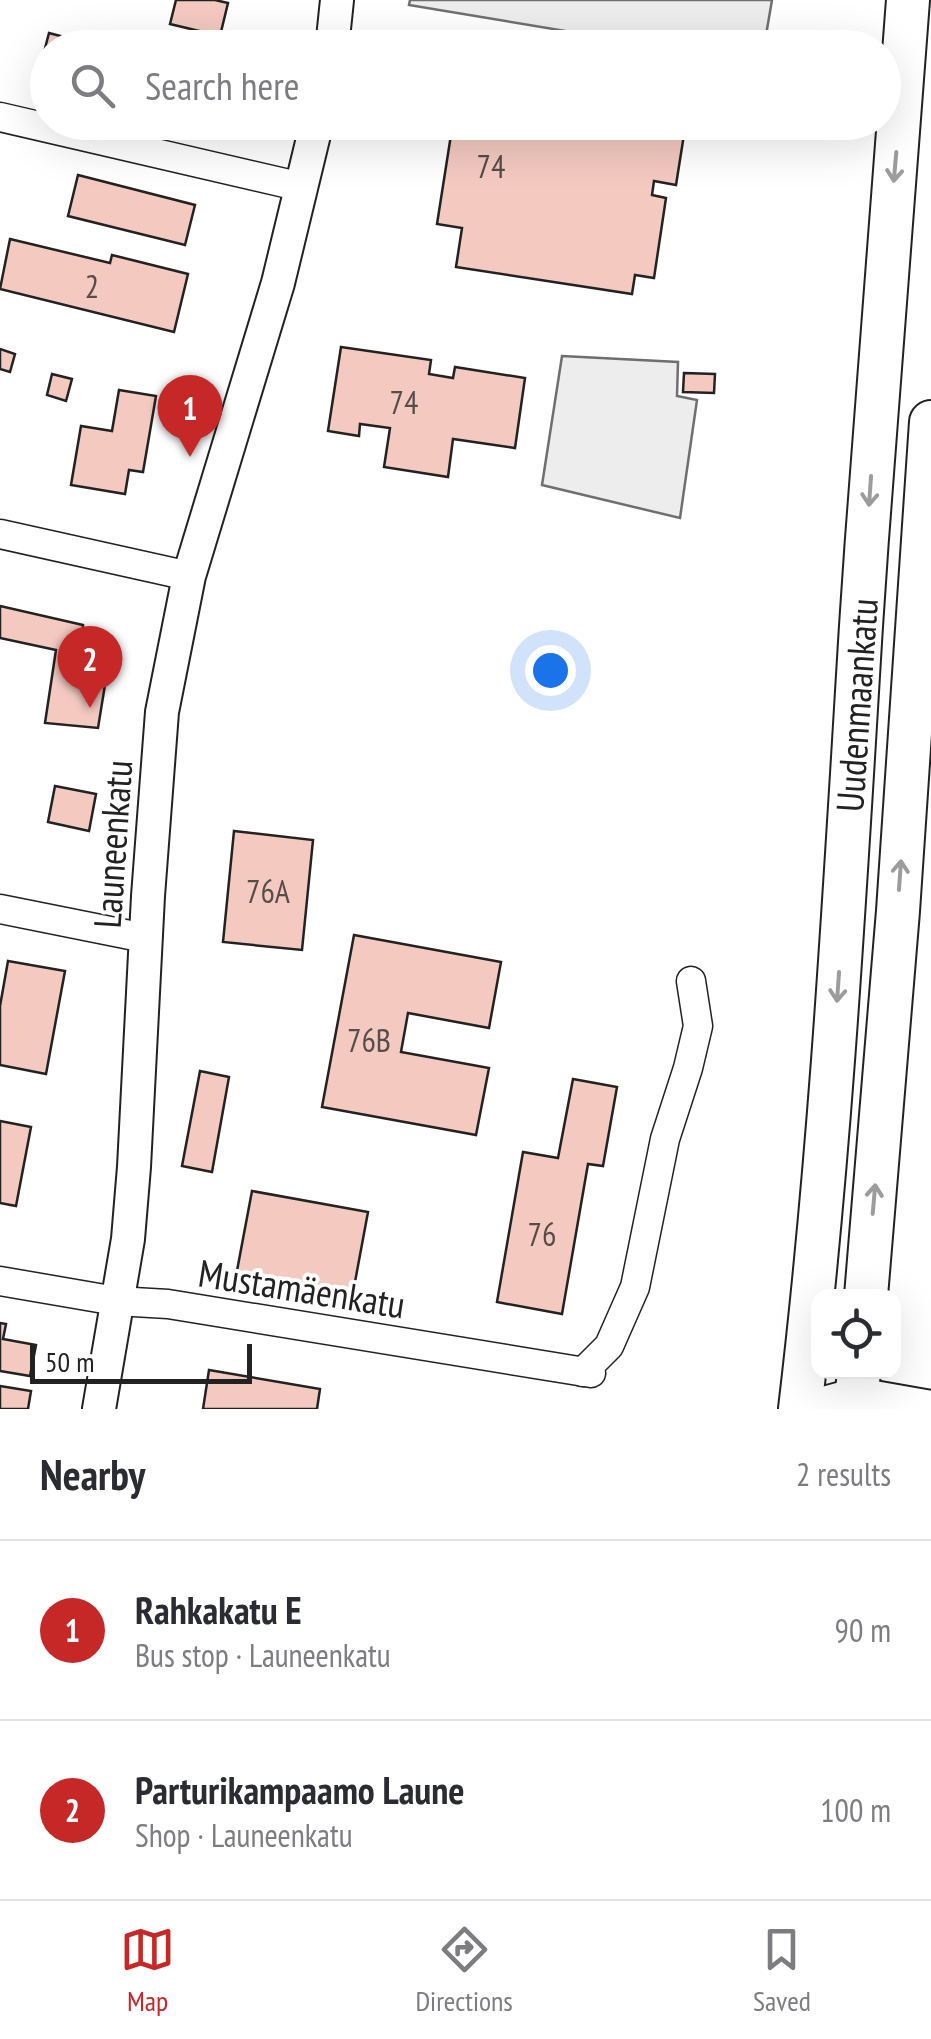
<!DOCTYPE html>
<html lang="en">
<head>
<meta charset="utf-8">
<style>
	body { margin:0; font-family:"PT Sans Narrow",sans-serif; background:#f2f2f3; color:#2b2b33 }
	.controls { position:absolute; right:30px; bottom:30px; display:grid; overflow:hidden; border-radius:20px; box-shadow:0 10px 40px #0002 }
	.controls button { width:90px; height:90px; display:grid; place-items:center; padding:0; border:0; border-bottom:2px solid #e1e1e2; background:#fff; color:#2b2b33; font:50px sans-serif }
	.scale { position:absolute; left:30px; bottom:25px; width:222px; box-sizing:border-box; padding-left:10px; border:5px solid #222; border-top:0; font-size:28px; line-height:35px; white-space:nowrap; color:#222; -webkit-text-stroke:8px #fff; paint-order:stroke }
	.you { position:absolute; left:550px; top:670px; width:35px; height:35px; margin:-25px; border:8px solid #fff; border-radius:50%; background:#1a73e8; box-shadow:0 0 0 15px #1a73e833 }
	.badge { display:grid; place-items:center; width:65px; height:65px; border-radius:50%; background:#c62828; color:#fff; font-size:32px; font-weight:700 }
	.pin { position:absolute; translate:-50% -82px; filter:drop-shadow(0 2px 5px #0008) }
	.pin::after { content:''; position:absolute; top:52px; width:35px; height:30px; background:inherit; clip-path:polygon(0 0,100% 0,50% 100%) }
	.list { margin:0; padding:0; list-style:none }
	h2 { display:flex; justify-content:space-between; align-items:center; height:130px; margin:0; padding:0 40px; font-size:42px }
	h2 small { font-size:32px; font-weight:400; color:#7c7c81 }
	.list li { display:grid; grid-template-columns:65px 1fr auto; gap:30px; align-items:center; box-sizing:border-box; height:180px; padding:0 40px; border-top:2px solid #e1e1e2 }
	.list b { display:block; font-size:38px; white-space:nowrap }
	.list p { margin:0; font-size:32px; white-space:nowrap; color:#7c7c81 }
	.list em { font-size:32px; font-style:normal; color:#7c7c81 }
	.icon { flex:none; width:55px; height:55px; fill:none; stroke:currentColor; stroke-width:2; stroke-linecap:round; stroke-linejoin:round }
	.map { position:relative; flex:none; width:931px; height:1409px; overflow:hidden }
	.search { position:absolute; background:#fff; box-shadow:0 10px 40px #0002; left:30px; right:30px; top:30px; height:110px; display:flex; align-items:center; gap:25px; box-sizing:border-box; padding:0 35px; border-radius:55px; color:#7c7c81; font-size:38px }
	.sheet { height:490px; background:#fff }
	nav { display:flex; justify-content:space-around; align-items:center; box-sizing:border-box; height:140px; border-top:2px solid #e1e1e2; background:#fff; font-size:28px; color:#7c7c81 }
	nav a { display:grid; justify-items:center; gap:5px }
	nav .on { color:#c62828 }
	.map>svg:first-child { display:block }
	.parking { fill:#ededed; stroke:#6f6f6f; stroke-width:2.5 }
	.building { fill:#f3c9c0; stroke:#222; stroke-width:2.5 }
	.lines { fill:none; stroke-linecap:round; stroke-linejoin:round }
	.minor-casing { stroke:#222; stroke-width:31 }
	.tertiary-casing { stroke:#222; stroke-width:36 }
	.primary-casing { stroke:#222; stroke-width:46 }
	.minor { stroke:#fff; stroke-width:28 }
	.tertiary { stroke:#fff; stroke-width:32 }
	.primary { stroke:#fff; stroke-width:42 }
	.oneway { stroke:#9c9c9c }
	.labels { text-anchor:middle; dominant-baseline:central; stroke-width:8; stroke-linejoin:round; paint-order:stroke }
	.number-label { font-size:32px; fill:#564c4a }
	.street-label { font-size:38px; fill:#222; stroke:#fff }
</style>
</head>
<body>
<div class="map">
<svg width="931" height="1409" viewBox="0 0 931 1409">
	<rect width="100%" height="100%" fill="#fff"/>
	<g class="parking">
		<polygon points="410,0 772,0 764,47 668,48 409,5"/>
		<polygon points="562,356 678,362 677,396 697,400 680,518 542,485"/>
	</g>
	<g class="building">
		<polygon points="176,0 215,0 228,3 220,36 170,24"/>
		<polygon points="49,33 106,48 48,48 48,77 38,75"/>
		<polygon points="453,122 686,122 676,185 654,181 652,195 666,198 654,278 635,275 632,294 456,267 462,228 437,224"/>
		<polygon points="78,175 195,205 185,245 68,216"/>
		<polygon points="10,239 110,263 112,255 188,274 174,332 0,289"/>
		<polygon points="341,347 431,360 429,374 453,378 455,367 525,378 515,448 453,439 448,477 384,467 390,428 360,424 359,436 328,431"/>
		<polygon points="0,349 15,354 10,372 0,369"/>
		<polygon points="684,373 715,374 714,393 683,392"/>
		<polygon points="52,374 72,379 66,401 47,395"/>
		<polygon points="119,390 156,396 143,472 129,470 125,494 71,485 81,426 112,431"/>
		<polygon points="0,606 83,625 81,650 110,654 98,728 45,723 56,650 0,638"/>
		<polygon points="55,786 96,794 89,831 48,822"/>
		<polygon points="234,831 313,840 302,950 223,942"/>
		<polygon points="354,935 501,962 489,1028 408,1013 401,1052 489,1068 476,1135 322,1107"/>
		<polygon points="8,961 65,971 46,1074 0,1065 0,1006"/>
		<polygon points="200,1071 229,1077 212,1172 182,1166"/>
		<polygon points="573,1079 617,1087 603,1166 588,1164 562,1314 497,1302 523,1152 558,1158"/>
		<polygon points="0,1121 31,1127 16,1206 0,1203"/>
		<polygon points="252,1191 368,1212 352,1298 236,1276"/>
		<polygon points="0,1323 6,1324 3,1339 36,1345 30,1376 0,1371"/>
		<polygon points="209,1370 320,1389 317,1409 203,1409"/>
		<polygon points="0,1386 31,1391 28,1409 0,1409"/>
	</g>
	<g class="lines">
		<defs>
			<g id="minor">
				<polyline points="0,117 302,187"/>
				<polyline points="0,534 189,576"/>
				<polyline points="0,909 145,938"/>
				<polyline points="0,1281 116,1301 168,1304 591,1373"/>
				<polyline points="583,1372 609,1346 635,1287 665,1139 688,1068 698,1026 691,981"/>
			</g>
			<g id="tertiary">
				<polyline points="332,48 337,0"/>
				<polyline points="99,1409 128,1239 134,1167 148,896 162,712 189,576 278,283 317,122"/>
				<polyline points="802,1409 857,1394 931,1407"/>
			</g>
			<g id="primary">
				<polyline points="866,1296 898,911 931,422"/>
				<path d="M800,1409c31,-260 45,-522 61,-783 14,-209 30,-418 47,-626"/>
				<polyline points="855,1409 859,1372"/>
			</g>
		</defs>
		<use href="#minor" class="minor-casing"/>
		<use href="#tertiary" class="tertiary-casing"/>
		<use href="#primary" class="primary-casing"/>
		<use href="#minor" class="minor"/>
		<use href="#tertiary" class="tertiary"/>
		<use href="#primary" class="primary"/>
	</g>
	<defs><path id="oneway-shaft" d="M-6 0H5M1.5-3L5.5 0L1.5 3" fill="none" stroke-width="1.6" stroke-linecap="round" stroke-linejoin="round" transform="scale(2.5)"/></defs>
	<g class="oneway">
		<use href="#oneway-shaft" transform="translate(895 167) rotate(95)"/>
		<use href="#oneway-shaft" transform="translate(870 491) rotate(94)"/>
		<use href="#oneway-shaft" transform="translate(900 875) rotate(-86)"/>
		<use href="#oneway-shaft" transform="translate(838 987) rotate(94)"/>
		<use href="#oneway-shaft" transform="translate(874 1199) rotate(-85)"/>
	</g>
	<g class="labels">
		<g class="number-label">
			<text x="491" y="166">74</text>
			<text x="92" y="286">2</text>
			<text x="404" y="402">74</text>
			<text x="268" y="891">76A</text>
			<text x="369" y="1040">76B</text>
			<text x="542" y="1234">76</text>
		</g>
		<g class="street-label">
			<text transform="translate(856 705) rotate(-86)">Uudenmaankatu</text>
			<text transform="translate(112 844) rotate(-86)">Launeenkatu</text>
			<text transform="translate(302 1288) rotate(9)">Mustamäenkatu</text>
		</g>
	</g>
</svg>
<div class="controls">
<button><svg class="icon" aria-label="locate" viewBox="0 0 24 24"><circle cx="12" cy="12" r="6"/><path d="M12 2v4M12 18v4M2 12h4M18 12h4"/></svg></button>
</div>
<div class="scale">50 m</div>
<div class="you"></div>
<div class="pin badge" style="left:190px;top:457px">1</div>
<div class="pin badge" style="left:90px;top:708px">2</div>
<div class="search"><svg class="icon" aria-label="search" viewBox="0 0 24 24"><circle cx="10" cy="10" r="6"/><path d="M15 15l6 6"/></svg>Search here</div>
</div>
<section class="sheet">
<h2>Nearby<small>2 results</small></h2>
<ul class="list">
<li><span class="badge">1</span><div><b>Rahkakatu E</b><p>Bus stop · Launeenkatu</p></div><em>90 m</em></li>
<li><span class="badge">2</span><div><b>Parturikampaamo Laune</b><p>Shop · Launeenkatu</p></div><em>100 m</em></li>
</ul>
</section>
<nav>
<a class="on"><svg class="icon" aria-label="map" viewBox="0 0 24 24"><path d="M3 6l6-2 6 2 6-2v14l-6 2-6-2-6 2zM9 4v14M15 6v14"/></svg>Map</a>
<a><svg class="icon" aria-label="directions" viewBox="0 0 24 24"><path d="M12 3l9 9-9 9-9-9zM9 14v-3h6M13 9l2 2-2 2"/></svg>Directions</a>
<a><svg class="icon" aria-label="saved" viewBox="0 0 24 24"><path d="M7 4h10v16l-5-4-5 4z"/></svg>Saved</a>
</nav>
</body>
</html>
